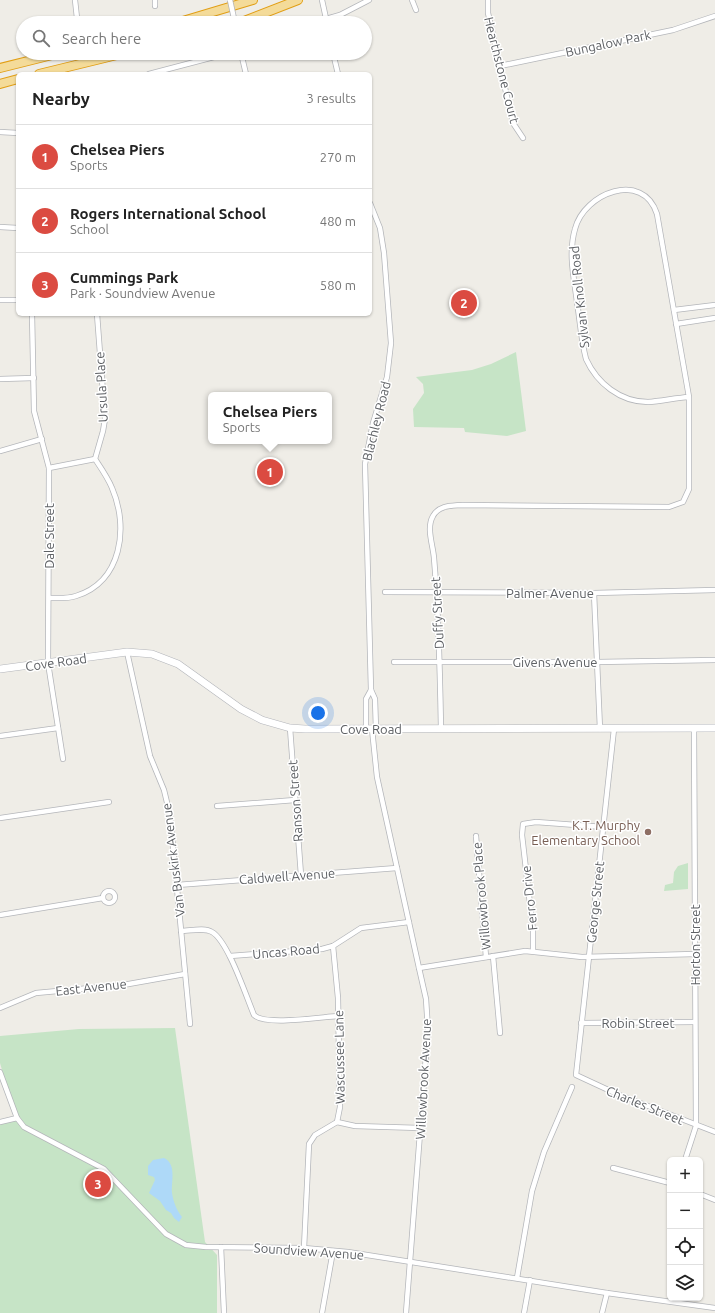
<!DOCTYPE html>
<html lang="en">
<head>
<meta charset="utf-8">
<style>
	body { margin:0; font-family:Ubuntu,sans-serif; background:#f6f6f6; color:#222 }
	.controls { position:absolute; right:12px; bottom:12px; display:grid; overflow:hidden; border-radius:6px; box-shadow:0 1px 3px #0004 }
	.controls button { width:36px; height:36px; display:grid; place-items:center; padding:0; border:0; border-bottom:1px solid #e0e0e0; background:#fff; color:#222; font:20px sans-serif }
	.you { position:absolute; left:318px; top:713px; width:14px; height:14px; margin:-10px; border:3px solid #fff; border-radius:50%; background:#1a73e8; box-shadow:0 0 0 6px #1a73e833 }
	.badge { display:grid; place-items:center; width:26px; height:26px; border-radius:50%; background:#db4b41; color:#fff; font-size:13px; font-weight:700 }
	.pin { position:absolute; translate:-50% -50%; border:2px solid #fff; box-shadow:0 1px 4px #0006 }
	.popup { position:absolute; left:208px; top:392px; width:124px; height:52px; box-sizing:border-box; display:grid; place-content:center; border-radius:6px; background:#fff; filter:drop-shadow(0 1px 3px #0005); font-size:13px; white-space:nowrap; color:#767676 }
	.popup b { font-size:15px; color:#222 }
	.popup::after { content:''; position:absolute; left:50%; top:100%; margin-left:-8px; border:8px solid transparent; border-top-color:#fff }
	.list { margin:0; padding:0; list-style:none }
	h2 { display:flex; justify-content:space-between; align-items:center; height:52px; margin:0; padding:0 16px; font-size:17px }
	h2 small { font-size:13px; font-weight:400; color:#767676 }
	.list li { display:grid; grid-template-columns:26px 1fr auto; gap:12px; align-items:center; box-sizing:border-box; height:64px; padding:0 16px; border-top:1px solid #e0e0e0 }
	.list b { display:block; font-size:15px; white-space:nowrap }
	.list p { margin:0; font-size:13px; white-space:nowrap; color:#767676 }
	.list em { font-size:13px; font-style:normal; color:#767676 }
	.icon { flex:none; width:22px; height:22px; fill:none; stroke:currentColor; stroke-width:2; stroke-linecap:round; stroke-linejoin:round }
	.map { position:relative; flex:none; width:715px; height:1313px; overflow:hidden }
	.search { position:absolute; background:#fff; box-shadow:0 1px 3px #0004; left:16px; top:16px; width:356px; height:44px; display:flex; align-items:center; gap:10px; box-sizing:border-box; padding:0 14px; border-radius:22px; color:#767676; font-size:15px }
	.panel { position:absolute; background:#fff; box-shadow:0 1px 3px #0004; left:16px; top:72px; width:356px; height:244px; border-radius:6px }
	.map>svg:first-child { display:block }
	.green { fill:#c6e4c6 }
	.water { fill:#aed9f8 }
	.lines { fill:none; stroke-linecap:round; stroke-linejoin:round }
	.minor-casing { stroke:#b4b6ba; stroke-width:6 }
	.secondary-casing { stroke:#b3b5ba; stroke-width:8 }
	.motorway-casing { stroke:#e19e14; stroke-width:10 }
	.minor { stroke:#fff; stroke-width:4.5 }
	.secondary { stroke:#fff; stroke-width:7 }
	.motorway { stroke:#f4db99; stroke-width:8 }
	.minor-bridge-casing { stroke:#b4b6ba; stroke-width:6; stroke-linecap:butt }
	.minor-bridge { stroke:#fff; stroke-width:4.5 }
	.education-dot { fill:#8d6e63; stroke:#fff; stroke-width:1.5 }
	.labels { text-anchor:middle; dominant-baseline:central; stroke-width:3; stroke-linejoin:round; paint-order:stroke }
	.street-label { font-size:13px; fill:#5e6165; stroke:#fff }
	.education-label { font-size:13px; fill:#785e54; stroke:#fff; text-anchor:end }
</style>
</head>
<body>
<div class="map">
<svg width="715" height="1313" viewBox="0 0 715 1313">
	<rect width="100%" height="100%" fill="#efede7"/>
	<g class="green">
		<polygon points="516,352 526,431 507,436 465,432 464,428 414,427 413,409 424,393 423,384 416,377 472,370 491,364"/>
		<polygon points="688,863 688,889 664,891 665,885 673,883 674,872 678,866"/>
		<polygon points="175,1028 205,1242 217,1255 217,1313 0,1313 0,1124 16,1119 0,1063 0,1036 79,1029"/>
	</g>
	<path class="water" d="M164,1158c13,6 7,24 8,35 1,8 5,18 10,24l-3,5 -5,-4 -3,-5 -5,-3 -6,-9 -11,-8 6,-13 -1,-3 -6,-2v-9l5,-6z"/>
	<g class="lines">
		<defs>
			<g id="minor">
				<polyline points="75,0 77,18"/>
				<polyline points="155,0 155,6"/>
				<polyline points="322,0 327,23"/>
				<polyline points="412,0 416,10"/>
				<polyline points="488,0 488,13 513,123 523,138"/>
				<polyline points="326,19 340,15 369,0"/>
				<polyline points="241,53 246,74"/>
				<polyline points="333,53 338,74"/>
				<polyline points="500,66 673,30 715,16"/>
				<polyline points="149,74 229,53"/>
				<polyline points="0,132 18,133"/>
				<polyline points="370,203 380,228 384,253 391,343 387,377 373,423 365,464 371,690 375,699 376,729"/>
				<polyline points="0,227 18,228"/>
				<polyline points="0,300 18,300"/>
				<polyline points="674,310 715,305"/>
				<polyline points="32,314 34,411 49,468 48,663 63,759"/>
				<polyline points="676,324 715,318"/>
				<polyline points="0,379 34,378"/>
				<polyline points="0,451 42,439"/>
				<polyline points="49,468 95,459"/>
				<polyline points="385,592 594,593 715,590"/>
				<polyline points="594,593 600,729"/>
				<path d="M49,598c9,0 18,1 27,-2 46,-14 53,-69 36,-108 -4,-10 -11,-20 -17,-29l8,-28 2,-12 -8,-105"/>
				<polyline points="127,652 150,756 164,790 170,815 190,1024"/>
				<polyline points="394,662 597,662 715,660"/>
				<polyline points="290,728 301,875"/>
				<polyline points="366,729 366,699 371,690"/>
				<polyline points="372,729 377,777 419,968 426,999 428,1030 406,1313"/>
				<path d="M441,729c-1,-57 -2,-114 -7,-171 -1,-13 -8,-30 -1,-42 6,-11 19,-10 29,-11l207,2 14,-5 6,-13v-92l-32,-183c-14,-44 -73,-21 -82,15 -7,24 -1,49 2,73 3,19 4,38 9,57 11,24 34,43 62,43 14,-1 27,-4 41,-5"/>
				<polyline points="614,729 576,1075 617,1094 715,1132"/>
				<polyline points="0,736 58,728"/>
				<polyline points="217,806 295,800"/>
				<polyline points="0,818 109,802"/>
				<polyline points="476,836 486,957"/>
				<polyline points="177,885 397,868"/>
				<circle cx="109" cy="897" r="6"/>
				<polyline points="0,915 103,898"/>
				<path d="M181,931c9,0 23,-4 31,1 16,9 34,64 42,83 11,11 67,2 84,1"/>
				<polyline points="533,951 533,930 522,835 523,824 536,822 603,827"/>
				<polyline points="230,956 322,949 333,946 361,928 409,922"/>
				<polyline points="493,956 500,1033"/>
				<polyline points="419,968 525,951 582,957 695,954"/>
				<polyline points="0,1008 36,993 123,985 185,974"/>
				<polyline points="581,1023 694,1022"/>
				<polyline points="0,1072 17,1118 24,1127 104,1169 166,1234 186,1245 206,1247 304,1248 348,1252 607,1293 715,1308"/>
				<polyline points="0,1122 17,1118"/>
				<polyline points="337,1122 355,1126 420,1128"/>
				<polyline points="685,1160 696,1126 694,728"/>
				<polyline points="613,1168 670,1183"/>
				<polyline points="700,1194 715,1200"/>
				<polyline points="221,1247 224,1313"/>
				<polyline points="304,1248 309,1144 315,1135 337,1122 340,1107 338,998 333,946"/>
				<polyline points="517,1278 532,1191 544,1152 572,1087"/>
				<polyline points="322,1313 333,1251"/>
				<polyline points="524,1313 530,1280"/>
				<polyline points="602,1313 607,1293"/>
			</g>
			<polyline id="secondary" points="0,669 127,652 152,654 178,664 241,709 262,720 290,728 305,729 715,728"/>
			<g id="motorway">
				<polyline points="176,23 253,0"/>
				<polyline points="239,23 298,0"/>
				<polyline points="0,68 60,53"/>
				<polyline points="39,74 125,53"/>
				<polyline points="0,84 18,79"/>
			</g>
		</defs>
		<use href="#minor" class="minor-casing"/>
		<use href="#secondary" class="secondary-casing"/>
		<use href="#motorway" class="motorway-casing"/>
		<use href="#minor" class="minor"/>
		<use href="#secondary" class="secondary"/>
		<use href="#motorway" class="motorway"/>
		<defs>
			<polyline id="minor-bridge" points="230,0 235,23"/>
		</defs>
		<use href="#minor-bridge" class="minor-bridge-casing"/>
		<use href="#minor-bridge" class="minor-bridge"/>
	</g>
	<circle class="education-dot" cx="648" cy="832" r="4"/>
	<g class="labels">
		<g class="street-label">
			<text transform="translate(608 43) rotate(-12)">Bungalow Park</text>
			<text transform="translate(502 70) rotate(76)">Hearthstone Court</text>
			<text transform="translate(579 297) rotate(-96)">Sylvan Knoll Road</text>
			<text transform="translate(101 387) rotate(-93)">Ursula Place</text>
			<text transform="translate(376 421) rotate(-76)">Blachley Road</text>
			<text transform="translate(49 536) rotate(-90)">Dale Street</text>
			<text x="550" y="593">Palmer Avenue</text>
			<text transform="translate(437 613) rotate(-93)">Duffy Street</text>
			<text transform="translate(56 662) rotate(-8)">Cove Road</text>
			<text x="555" y="662">Givens Avenue</text>
			<text x="371" y="729">Cove Road</text>
			<text transform="translate(295 801) rotate(-94)">Ranson Street</text>
			<text transform="translate(173 860) rotate(-97)">Van Buskirk Avenue</text>
			<text transform="translate(287 876) rotate(-4)">Caldwell Avenue</text>
			<text transform="translate(481 896) rotate(-95)">Willowbrook Place</text>
			<text transform="translate(529 898) rotate(-96)">Ferro Drive</text>
			<text transform="translate(595 902) rotate(-84)">George Street</text>
			<text transform="translate(695 945) rotate(-90)">Horton Street</text>
			<text transform="translate(286 951) rotate(-5)">Uncas Road</text>
			<text transform="translate(91 987) rotate(-6)">East Avenue</text>
			<text x="638" y="1023">Robin Street</text>
			<text transform="translate(339 1057) rotate(-91)">Wascussee Lane</text>
			<text transform="translate(423 1079) rotate(-87)">Willowbrook Avenue</text>
			<text transform="translate(645 1105) rotate(22)">Charles Street</text>
			<text transform="translate(309 1251) rotate(4)">Soundview Avenue</text>
		</g>
		<g class="education-label">
			<text x="640" y="825">K.T. Murphy<tspan x="640" dy="15">Elementary School</tspan></text>
		</g>
	</g>
</svg>
<div class="controls">
<button>+</button>
<button>−</button>
<button><svg class="icon" aria-label="locate" viewBox="0 0 24 24"><circle cx="12" cy="12" r="6"/><path d="M12 2v4M12 18v4M2 12h4M18 12h4"/></svg></button>
<button><svg class="icon" aria-label="layers" viewBox="0 0 24 24"><path d="M12 4l9 5-9 5-9-5zM3 14l9 5 9-5"/></svg></button>
</div>
<div class="you"></div>
<div class="pin badge" style="left:270px;top:472px">1</div>
<div class="popup"><b>Chelsea Piers</b>Sports</div>
<div class="pin badge" style="left:464px;top:303px">2</div>
<div class="pin badge" style="left:98px;top:1184px">3</div>
<div class="search"><svg class="icon" aria-label="search" viewBox="0 0 24 24"><circle cx="10" cy="10" r="6"/><path d="M15 15l6 6"/></svg>Search here</div>
<section class="panel">
<h2>Nearby<small>3 results</small></h2>
<ul class="list">
<li><span class="badge">1</span><div><b>Chelsea Piers</b><p>Sports</p></div><em>270 m</em></li>
<li><span class="badge">2</span><div><b>Rogers International School</b><p>School</p></div><em>480 m</em></li>
<li><span class="badge">3</span><div><b>Cummings Park</b><p>Park · Soundview Avenue</p></div><em>580 m</em></li>
</ul>
</section>
</div>
</body>
</html>
